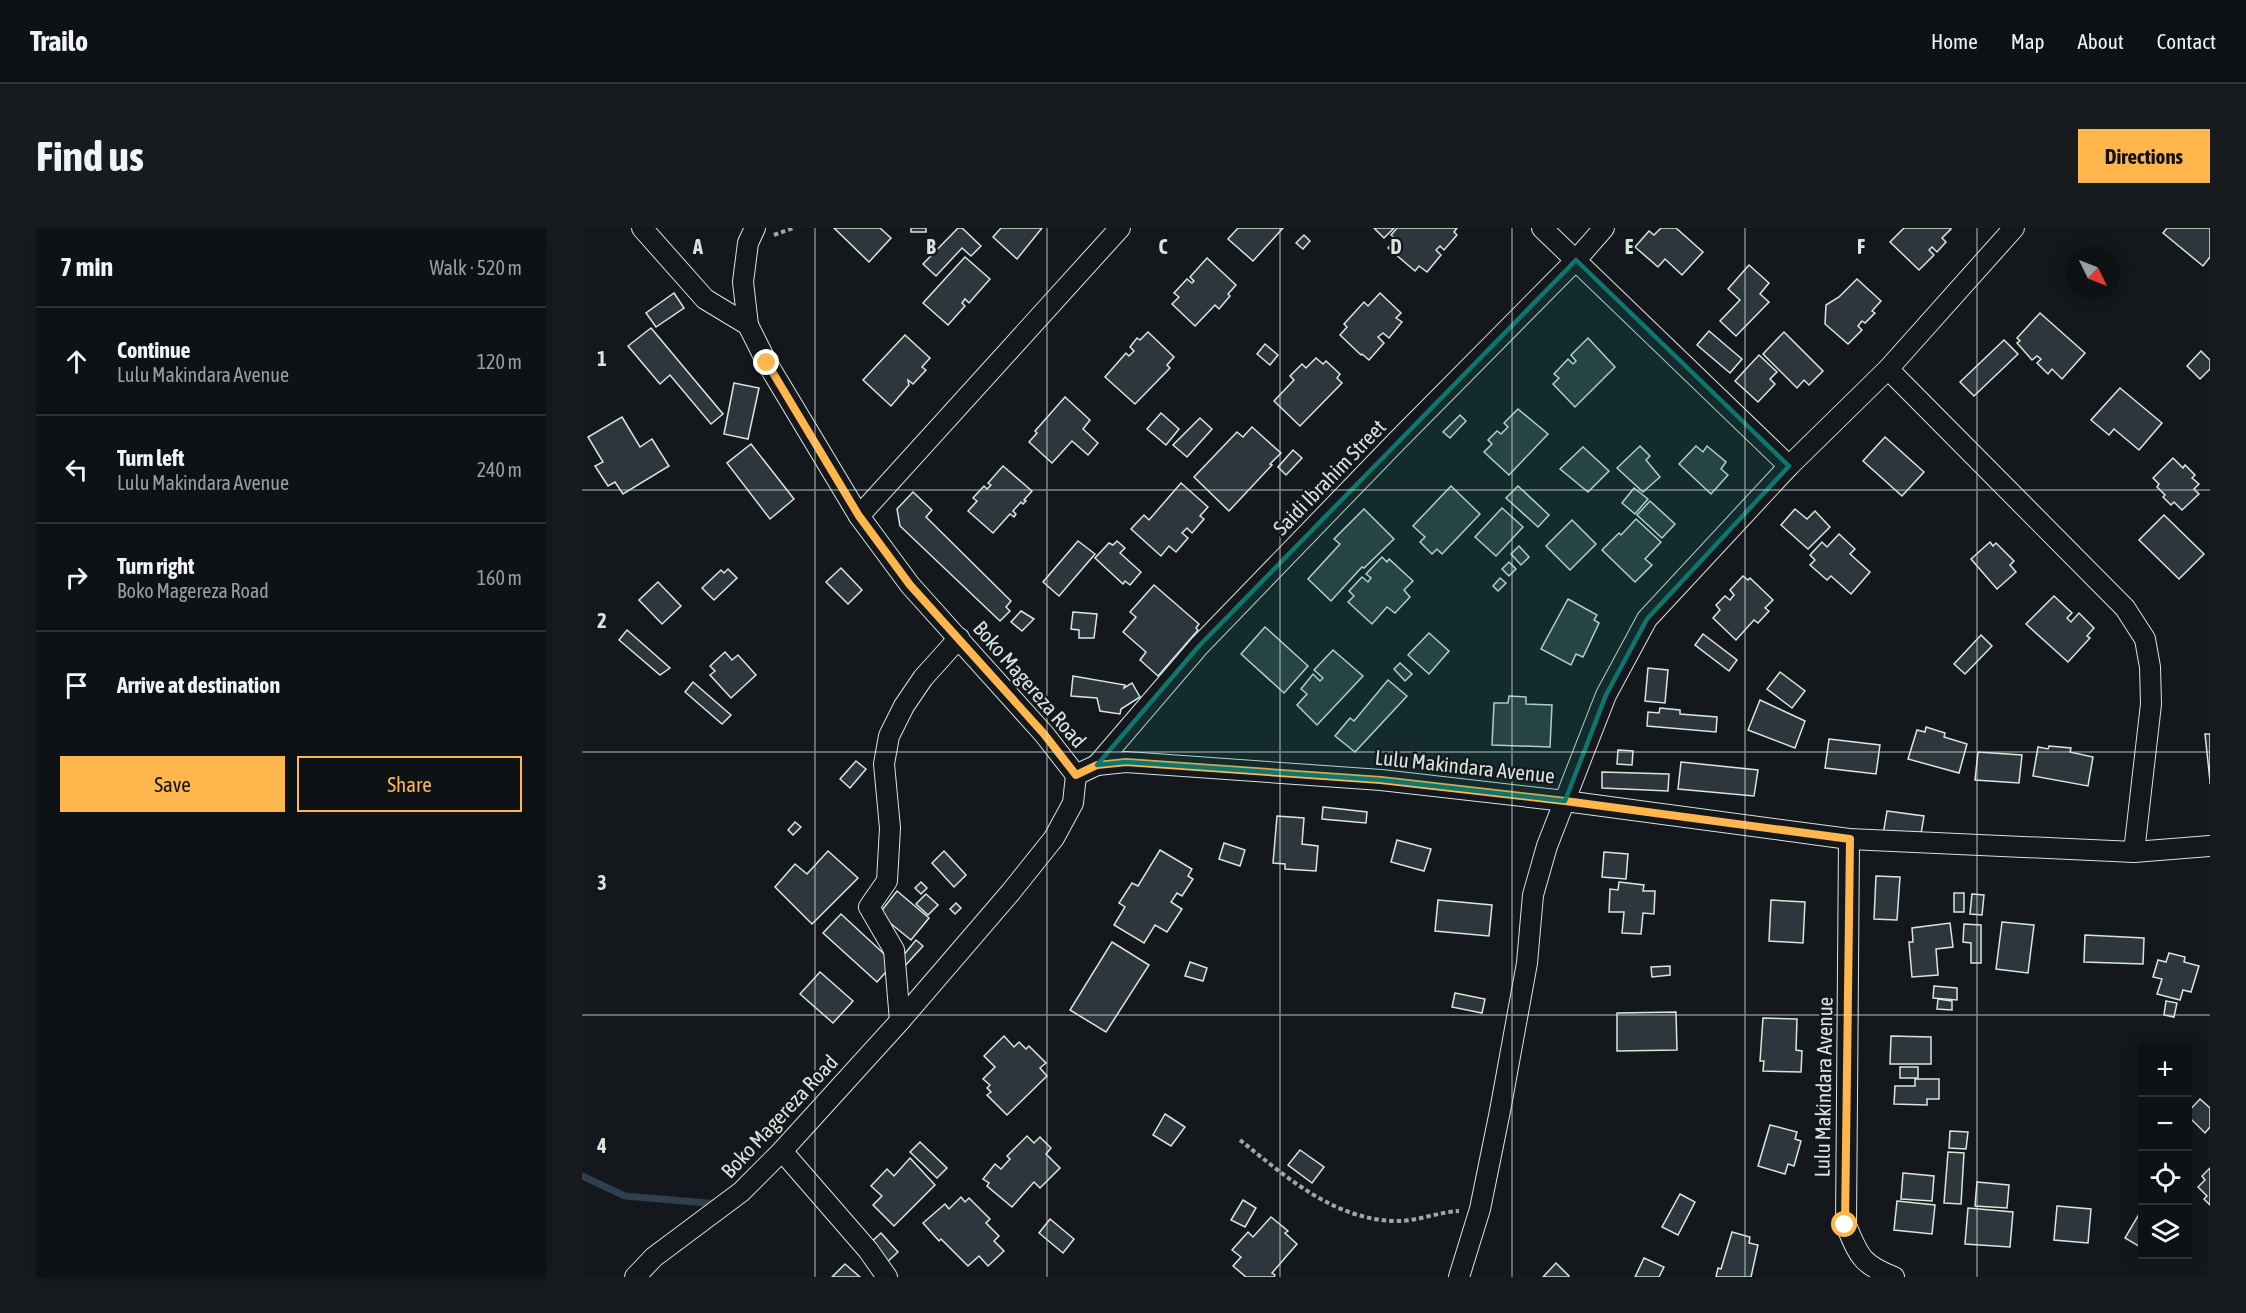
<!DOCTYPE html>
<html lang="en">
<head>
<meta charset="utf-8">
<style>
	body { margin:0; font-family:"Asap Condensed",sans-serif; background:#181b1e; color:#f1f3f6 }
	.controls { position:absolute; right:18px; bottom:18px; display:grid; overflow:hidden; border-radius:0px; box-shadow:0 3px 15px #0003 }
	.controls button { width:54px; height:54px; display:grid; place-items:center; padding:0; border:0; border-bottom:2px solid #2f3234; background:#0f1215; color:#f1f3f6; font:30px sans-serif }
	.compass { position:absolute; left:1484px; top:18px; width:54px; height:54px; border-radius:50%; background:#0f1215; box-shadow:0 3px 15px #0003; rotate:133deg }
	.stop { position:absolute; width:18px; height:18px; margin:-14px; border:4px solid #ffb74d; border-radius:50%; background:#fff }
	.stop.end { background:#ffb74d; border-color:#fff; box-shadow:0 2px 6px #0008 }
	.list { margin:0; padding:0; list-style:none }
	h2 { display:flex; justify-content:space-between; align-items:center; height:78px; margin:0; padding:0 24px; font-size:26px }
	h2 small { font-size:20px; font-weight:400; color:#9b9ea0 }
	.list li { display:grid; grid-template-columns:39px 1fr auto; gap:18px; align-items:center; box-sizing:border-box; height:108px; padding:0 24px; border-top:2px solid #2f3234 }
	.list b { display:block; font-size:22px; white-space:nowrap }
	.list p { margin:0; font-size:20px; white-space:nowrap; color:#9b9ea0 }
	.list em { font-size:20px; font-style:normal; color:#9b9ea0 }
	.actions { display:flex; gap:12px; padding:18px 24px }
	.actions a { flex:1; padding:14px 0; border:2px solid #ffb74d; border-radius:0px; text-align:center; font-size:21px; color:#ffb74d }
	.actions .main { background:#ffb74d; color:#111 }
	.icon { flex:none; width:33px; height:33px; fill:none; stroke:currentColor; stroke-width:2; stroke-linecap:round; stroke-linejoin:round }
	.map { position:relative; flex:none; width:1628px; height:1049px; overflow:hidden; border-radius:0px }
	header { display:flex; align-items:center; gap:36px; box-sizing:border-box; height:84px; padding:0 30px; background:#0f1215; border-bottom:2px solid #2f3234 }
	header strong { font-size:28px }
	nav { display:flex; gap:33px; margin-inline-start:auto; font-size:21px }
	.intro { display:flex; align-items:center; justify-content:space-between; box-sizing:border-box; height:144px; padding:0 36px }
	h1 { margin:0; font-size:42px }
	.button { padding:15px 27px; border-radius:0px; background:#ffb74d; color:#111; font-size:21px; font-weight:700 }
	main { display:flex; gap:36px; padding:0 36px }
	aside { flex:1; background:#0f1215; border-radius:0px; box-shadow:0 3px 15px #0003 }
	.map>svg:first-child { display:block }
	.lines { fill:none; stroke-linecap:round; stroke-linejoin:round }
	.stream { stroke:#2f3f4d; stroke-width:7 }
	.building { fill:#2c363c; stroke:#d8e6dc; stroke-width:1.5 }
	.street-casing { stroke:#d8e6dc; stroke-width:22 }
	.path { stroke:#9da8a2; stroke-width:4; stroke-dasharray:4.5 3; stroke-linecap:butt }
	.street { stroke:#14181c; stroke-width:20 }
	.route { stroke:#ffb74d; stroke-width:8 }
	.marked { fill:#0f766e; fill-opacity:0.2; stroke:#0f766e; stroke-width:4.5; stroke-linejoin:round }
	.grid { fill:none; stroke:#d8e6dc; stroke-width:1.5; stroke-opacity:0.55 }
	.labels { text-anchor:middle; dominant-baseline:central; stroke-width:4.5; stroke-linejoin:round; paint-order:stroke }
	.street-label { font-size:21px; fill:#d8e6dc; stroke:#14181c }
	.grid-label { font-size:20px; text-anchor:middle; font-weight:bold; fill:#d8e6dc; stroke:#14181c; stroke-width:4.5; stroke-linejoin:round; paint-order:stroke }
</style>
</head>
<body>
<header>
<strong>Trailo</strong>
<nav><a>Home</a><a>Map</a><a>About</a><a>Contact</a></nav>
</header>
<div class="intro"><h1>Find us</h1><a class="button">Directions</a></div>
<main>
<aside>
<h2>7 min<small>Walk · 520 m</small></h2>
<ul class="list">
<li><svg class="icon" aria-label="ahead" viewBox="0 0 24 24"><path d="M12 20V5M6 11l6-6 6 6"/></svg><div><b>Continue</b><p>Lulu Makindara Avenue</p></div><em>120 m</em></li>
<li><svg class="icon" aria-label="left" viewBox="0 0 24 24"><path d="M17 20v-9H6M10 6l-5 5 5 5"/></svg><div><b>Turn left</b><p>Lulu Makindara Avenue</p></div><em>240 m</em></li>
<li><svg class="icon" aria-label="right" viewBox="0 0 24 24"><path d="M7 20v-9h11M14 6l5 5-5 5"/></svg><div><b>Turn right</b><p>Boko Magereza Road</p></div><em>160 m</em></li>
<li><svg class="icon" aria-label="arrive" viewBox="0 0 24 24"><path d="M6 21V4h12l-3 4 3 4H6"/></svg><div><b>Arrive at destination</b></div></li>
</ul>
<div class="actions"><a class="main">Save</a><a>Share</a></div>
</aside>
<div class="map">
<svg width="1628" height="1049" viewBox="0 0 1628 1049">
	<rect width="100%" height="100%" fill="#14181c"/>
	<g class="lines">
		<polyline class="stream" points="0,948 43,968 137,976"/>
	</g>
	<g class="building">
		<polygon points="252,0 298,0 309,10 287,34"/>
		<rect x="329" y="0" width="15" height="4"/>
		<polygon points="376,0 380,0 399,18 389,28 380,20 354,48 341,36"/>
		<polygon points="419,0 460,0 435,31 411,9"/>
		<polygon points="656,0 701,0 671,33 646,11"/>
		<polygon points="792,0 812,0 802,10"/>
		<polygon points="815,0 875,0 872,4 875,7 862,22 858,18 854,22 859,27 845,44 837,38 833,43 806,20 814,11 809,7"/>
		<polygon points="1079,0 1094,0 1121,24 1100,47 1083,31 1076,39 1053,19 1067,3 1072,7"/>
		<polygon points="1322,0 1368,0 1369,1 1360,10 1364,14 1355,24 1350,19 1347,22 1352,27 1337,42 1308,14"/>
		<polygon points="1585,0 1628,0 1628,29 1621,38 1581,5"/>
		<polygon points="722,7 728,13 721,21 714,15"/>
		<polygon points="383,29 408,51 387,75 383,71 380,75 383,78 366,97 341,75"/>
		<polygon points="625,30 654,57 646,66 648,68 637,81 633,77 613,98 590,76 597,69 592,65 605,51 610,55 612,53 608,49"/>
		<polygon points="1167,37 1187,55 1178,66 1187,74 1154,108 1138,93 1158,72 1146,61"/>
		<polygon points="1275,51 1299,73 1290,83 1293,85 1283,95 1280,93 1276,98 1280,102 1266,116 1243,96 1244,77 1257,69"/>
		<polygon points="92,65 102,80 74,99 64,85"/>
		<polygon points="798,65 819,85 814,90 820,94 807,110 801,105 796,109 802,115 787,132 780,126 779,127 758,107 765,99 762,96 782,74 786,78"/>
		<polygon points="1458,85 1503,125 1480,151 1470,141 1466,146 1455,135 1459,131 1455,128 1450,132 1435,115 1438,113 1435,110"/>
		<polygon points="69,100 141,186 129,196 88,147 78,156 46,118"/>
		<polygon points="1127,103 1160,131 1148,145 1115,117"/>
		<polygon points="566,104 592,129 585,137 588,140 553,176 523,149 544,125 547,128 552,123 548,119 555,110 558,112"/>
		<polygon points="1202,104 1241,143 1227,157 1222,152 1215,160 1181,126"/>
		<polygon points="323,107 348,130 340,139 344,142 331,156 326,152 327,157 309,178 281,152"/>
		<polygon points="1006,110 1033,139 993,179 971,156 977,150 972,146 986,131 991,136 994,133 989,127"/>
		<polygon points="1422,112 1436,126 1392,168 1378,154"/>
		<polygon points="683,116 696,127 688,137 675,126"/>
		<polygon points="1619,123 1628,132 1628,141 1618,151 1605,138"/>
		<polygon points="1177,127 1195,144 1188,151 1193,156 1176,174 1153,153"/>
		<polygon points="734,130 741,136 744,133 758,146 755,150 760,155 718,198 692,173 712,152 708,148 720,136 724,140"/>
		<polygon points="152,155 177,160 166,211 142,206"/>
		<polygon points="1538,160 1580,195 1557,222 1532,201 1527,207 1509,192"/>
		<polygon points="483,169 508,192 501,201 516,215 506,227 490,213 470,235 447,214 455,205 453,203"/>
		<polygon points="936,181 966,206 927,247 902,224 910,216 906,212 915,203 919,206 926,199 922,195"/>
		<polygon points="579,185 597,201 584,217 565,201"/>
		<polygon points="878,187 884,193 868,210 861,204"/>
		<polygon points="40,189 58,219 70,211 87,238 41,266 33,254 26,258 13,238 21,234 6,209"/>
		<polygon points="618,190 630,201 605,229 591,217"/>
		<polygon points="670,199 699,225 688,236 690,237 647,283 612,249 655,204 661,209"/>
		<polygon points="1303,209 1342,244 1320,268 1281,233"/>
		<polygon points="169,216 212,271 188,291 145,235"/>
		<polygon points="1058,218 1068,228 1064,232 1078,249 1061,264 1035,240"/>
		<polygon points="1114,218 1121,224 1125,218 1144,234 1139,241 1146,247 1129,266 1097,236"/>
		<polygon points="1001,219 1027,243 1006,264 978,241"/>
		<polygon points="711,222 720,230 704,247 696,239"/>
		<polygon points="1591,230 1601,240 1603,237 1613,247 1610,250 1617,256 1612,261 1617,266 1600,282 1592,274 1589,277 1581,269 1583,267 1575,259 1577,256 1571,250"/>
		<polygon points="421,238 450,263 442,272 444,273 441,276 439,274 431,283 434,286 432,289 428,286 411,305 386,283 395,273 391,270 402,258 405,261 409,257 406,255"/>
		<polygon points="599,255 626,279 618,288 622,291 610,305 605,300 600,305 606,310 594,324 587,318 579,328 549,301 562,287 567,292"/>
		<polygon points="869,258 898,286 860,326 855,321 850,326 838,314 843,309 831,298"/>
		<polygon points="936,258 967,287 956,299 924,270"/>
		<polygon points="1052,260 1066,271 1053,286 1040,275"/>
		<polygon points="331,264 350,282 344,289 429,373 424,379 428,383 418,393 318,298 315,281"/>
		<polygon points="1068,273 1093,296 1080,310 1055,287"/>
		<polygon points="920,280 941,299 914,328 893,309"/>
		<polygon points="782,281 812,311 782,340 780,339 749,373 726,351 758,316 752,311"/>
		<polygon points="1213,281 1225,291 1233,283 1248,299 1226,321 1199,297"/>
		<polygon points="1582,287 1622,326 1597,351 1557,312"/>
		<polygon points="1054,291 1079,314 1063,331 1070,337 1053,354 1020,322 1037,305 1039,307"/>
		<polygon points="990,292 1014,316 988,342 964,318"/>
		<polygon points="1257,306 1273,321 1268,326 1288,344 1269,366 1249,348 1245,352 1228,337 1233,332 1228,327 1240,314 1245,319"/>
		<polygon points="496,313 513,326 477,368 461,354"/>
		<polygon points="535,313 543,320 538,325 559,344 548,357 543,353 541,356 513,330 527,315 531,317"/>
		<polygon points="1408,314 1411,318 1414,315 1432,333 1428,337 1434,344 1415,361 1389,331"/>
		<polygon points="937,318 947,329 939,337 929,326"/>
		<polygon points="800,329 805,334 807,331 831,353 822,362 828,369 813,385 805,379 790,396 766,374 772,368 767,363 780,349 786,354 789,350 784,346"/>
		<polygon points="927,334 934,341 927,348 920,341"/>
		<polygon points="259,340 280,362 266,376 244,354"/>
		<polygon points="146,341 155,350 132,372 120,360 139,342 142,345"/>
		<polygon points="1161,348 1166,352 1168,350 1191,372 1183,380 1187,383 1176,395 1172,392 1154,412 1131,390 1138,382 1134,377 1143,368 1148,372 1152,367 1148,362"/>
		<polygon points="918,350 924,355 916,363 911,358"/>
		<polygon points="76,354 99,378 80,396 57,372"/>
		<polygon points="572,357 617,396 614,400 616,402 576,448 558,432 564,424 541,404 554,389 548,384"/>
		<polygon points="1472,368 1490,385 1485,390 1489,394 1497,385 1512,400 1505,408 1508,410 1486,434 1444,396"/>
		<polygon points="986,371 1015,387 1012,392 1017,395 1001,429 994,426 989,437 959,421"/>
		<polygon points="439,383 452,391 440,403 429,394"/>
		<polygon points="491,384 515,386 512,410 497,410 497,402 489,401"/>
		<polygon points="683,399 726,438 702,465 659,426"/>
		<polygon points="45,402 88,440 78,447 37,412"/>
		<polygon points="847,405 867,423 847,446 826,427"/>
		<polygon points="1121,406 1155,432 1147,443 1113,417"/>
		<polygon points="1399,407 1410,418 1383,446 1372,436"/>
		<polygon points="751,422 781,448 735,497 715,477 725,466 719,461 731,446 738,453 741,450 732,442"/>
		<polygon points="143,424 150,432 156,427 174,447 149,470 128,447 133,443 128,438"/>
		<polygon points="818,435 830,446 823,453 812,441"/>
		<polygon points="1066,440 1086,442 1083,475 1063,473"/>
		<polygon points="1198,444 1223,463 1210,480 1185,461"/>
		<polygon points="491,448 543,457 542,460 550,455 558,469 539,481 538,486 518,483 515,470 489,468"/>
		<polygon points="806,452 825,468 773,524 753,508 768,490 772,493"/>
		<polygon points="111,454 149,487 140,496 103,464"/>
		<polygon points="927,468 944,469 944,476 970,477 968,519 910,517 912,475 926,475"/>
		<polygon points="1178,472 1223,493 1213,520 1166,502"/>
		<polygon points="1078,480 1098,482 1098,486 1135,489 1134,504 1065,498 1066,484 1077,485"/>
		<polygon points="1344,499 1363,505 1362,509 1385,516 1377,545 1326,531 1335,502 1343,504"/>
		<polygon points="1623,506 1628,506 1628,556 1628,553"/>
		<polygon points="1247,511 1298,517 1294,546 1243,540"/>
		<polygon points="1467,518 1489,520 1488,524 1511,529 1506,558 1451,548 1456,519 1466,521"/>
		<polygon points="1036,522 1051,523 1050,537 1035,536"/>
		<polygon points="1396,524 1440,527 1437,555 1393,552"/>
		<polygon points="274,533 284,541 268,560 258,551"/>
		<polygon points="1099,534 1176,542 1172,568 1096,561"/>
		<polygon points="1020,544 1087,546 1086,563 1020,560"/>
		<polygon points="741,579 785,584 784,595 740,591"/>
		<polygon points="1305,583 1342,588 1338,612 1301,607"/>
		<polygon points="695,588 722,590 720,616 736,618 734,643 703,641 703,636 691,635"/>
		<polygon points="213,594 219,599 211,607 206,602"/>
		<polygon points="815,612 849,621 842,643 809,634"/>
		<polygon points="642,615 663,622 658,638 637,631"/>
		<polygon points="578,622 610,641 606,648 611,651 600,668 595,665 589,674 600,681 585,704 573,697 562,715 532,697 543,679 537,675 550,655 556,658"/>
		<polygon points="246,623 276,650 230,696 193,659 213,636 225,646"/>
		<polygon points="362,623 384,647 372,659 350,635"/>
		<polygon points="1022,624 1046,626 1044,651 1020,649"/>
		<polygon points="1294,648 1318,649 1315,692 1292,691"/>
		<polygon points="339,654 345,660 339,666 333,660"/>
		<polygon points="1037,654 1062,657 1061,663 1073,663 1072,686 1061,685 1059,706 1040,705 1042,684 1027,684 1028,661 1036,662"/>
		<polygon points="315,663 347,690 329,712 297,686"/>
		<rect x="1372" y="665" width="10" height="19"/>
		<polygon points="344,666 356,677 346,687 334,676"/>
		<polygon points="1390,666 1402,667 1400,687 1388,686"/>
		<polygon points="856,672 910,677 907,708 853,703"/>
		<polygon points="1189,672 1223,674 1221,715 1187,713"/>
		<polygon points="374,675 379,680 373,686 368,681"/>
		<polygon points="259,686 312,735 295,754 241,705"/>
		<polygon points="1420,694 1452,697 1446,745 1414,741"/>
		<polygon points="1368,695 1371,719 1354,721 1356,747 1330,749 1327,714 1331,714 1330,700"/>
		<polygon points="1382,696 1399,697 1399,735 1389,735 1389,715 1381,714"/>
		<polygon points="1503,707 1562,710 1561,736 1502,734"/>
		<polygon points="334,712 341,718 321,740 315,735"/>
		<polygon points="530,714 567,737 524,804 488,782"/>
		<polygon points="1587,725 1603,729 1602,734 1617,738 1609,764 1601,762 1598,772 1575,766 1580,751 1571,749 1576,732 1584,734"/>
		<polygon points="608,734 625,740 621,753 603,748"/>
		<polygon points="1088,738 1088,747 1070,749 1069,739"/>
		<polygon points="238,744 271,773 251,795 218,766"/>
		<polygon points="1352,758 1375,760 1375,772 1351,770"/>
		<polygon points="873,765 903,771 900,785 870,779"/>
		<polygon points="1356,771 1370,773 1370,782 1355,781"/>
		<polygon points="1584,773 1595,775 1592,789 1582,787"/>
		<polygon points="1094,784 1095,822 1035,823 1035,785"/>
		<polygon points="1181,790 1215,791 1214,822 1220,823 1219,844 1181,843 1182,833 1178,833"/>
		<polygon points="422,808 432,819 437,814 444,821 447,818 464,835 458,840 465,848 425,887 405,867 409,864 405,860 408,857 401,851 413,839 402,828"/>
		<polygon points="1309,808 1349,809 1349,836 1308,836"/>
		<rect x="1318" y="839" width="18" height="11"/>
		<polygon points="1333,851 1357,851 1357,871 1345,871 1345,877 1312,876 1313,858 1333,858"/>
		<polygon points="1618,871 1628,880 1628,899 1623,905 1606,888 1606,884"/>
		<polygon points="583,886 603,899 589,918 571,907"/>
		<polygon points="1188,897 1215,904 1213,911 1219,913 1212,938 1206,936 1203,946 1176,938"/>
		<polygon points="1368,903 1386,904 1384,921 1367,920"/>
		<polygon points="445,908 452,915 458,909 469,920 464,926 478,940 458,960 452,954 430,979 405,958 407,955 401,951 413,936 419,941 428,931 425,928"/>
		<polygon points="338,914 365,940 355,950 328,924"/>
		<polygon points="718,922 742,939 730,955 706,937"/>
		<polygon points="1366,924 1382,925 1379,976 1362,975"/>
		<polygon points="328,930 353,957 312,998 291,977 300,968 289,958 305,941 312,948"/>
		<polygon points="1628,940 1628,977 1622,971 1625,968 1616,959 1623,952 1620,948"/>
		<polygon points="1321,945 1352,948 1350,973 1319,971"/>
		<polygon points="1395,954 1427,957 1425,980 1393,978"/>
		<polygon points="1098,966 1113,974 1096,1007 1080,999"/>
		<polygon points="379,969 383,974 387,970 408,991 404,995 417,1008 412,1013 422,1023 406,1038 397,1028 386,1038 359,1011 357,1013 341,995 363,976 367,981"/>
		<polygon points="661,972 674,980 663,999 649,992"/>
		<polygon points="1315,973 1353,977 1350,1006 1312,1002"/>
		<polygon points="1475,978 1509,981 1506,1015 1472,1012"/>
		<polygon points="1386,980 1431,984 1428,1019 1383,1016"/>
		<polygon points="1560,981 1560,1020 1543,1010"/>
		<polygon points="689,989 706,1003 703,1005 715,1016 690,1045 693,1047 692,1049 664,1049 651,1038 659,1029 650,1022 666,1004 671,1009"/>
		<polygon points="468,991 492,1011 481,1025 457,1005"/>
		<polygon points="1150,1004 1168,1009 1167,1015 1176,1017 1169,1049 1134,1049 1136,1040 1139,1041"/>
		<polygon points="299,1005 316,1024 303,1036 286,1017"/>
		<polygon points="1062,1030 1082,1039 1077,1049 1053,1049"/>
		<polygon points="974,1035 987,1048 986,1049 961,1049"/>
		<polygon points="263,1036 278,1049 250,1049"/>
	</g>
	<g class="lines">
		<defs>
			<g id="street">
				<polyline points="60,0 123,71 166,97"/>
				<polyline points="960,0 1207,238"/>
				<polyline points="1306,141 1543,380 1563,411 1568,439 1569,476 1552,624"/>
				<polyline points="277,288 538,0"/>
				<polyline points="515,537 617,418 814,214 994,32 1022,0"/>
				<polyline points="494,547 515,537 544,534 799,552 983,573 1267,611 1552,624 1628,618"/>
				<path d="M1267,611l-3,386c13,31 15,39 48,52"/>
				<polyline points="318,793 312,722 287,679 305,653 308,600 302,536 307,508 322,478 341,450 377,410"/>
				<polyline points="200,923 286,1022 305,1049"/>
				<polyline points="53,1049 72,1029 159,964 200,923 318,793 428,665 472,610 491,575 494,547 462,506 328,357 277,288 185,135 166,97 161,54 166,15 173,0"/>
				<polyline points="877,1049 898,981 918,883 945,735 951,667 965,618 1024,467 1065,391 1207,238 1306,141 1432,0"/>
			</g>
		</defs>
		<use href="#street" class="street-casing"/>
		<g class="path">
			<polyline points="192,7 211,0"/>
			<path d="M658,912c45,36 93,79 154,81 22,1 43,-9 65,-10"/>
		</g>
		<use href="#street" class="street"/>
	</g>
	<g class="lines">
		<polyline class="route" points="185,135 277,288 328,357 462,506 494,547 515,537 544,534 799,552 983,573 1268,611 1263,997"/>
	</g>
	<path class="marked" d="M994,32l213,206 -142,153 -41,76 -41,106 -184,-21 -255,-18 -29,3 102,-119z"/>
	<path class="grid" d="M233,0v1049M465,0v1049M698,0v1049M930,0v1049M1163,0v1049M1395,0v1049M0,262h1628M0,524h1628M0,787h1628"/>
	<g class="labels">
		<g class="street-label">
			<text transform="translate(747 249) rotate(-46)">Saidi Ibrahim Street</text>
			<text transform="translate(448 456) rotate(49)">Boko Magereza Road</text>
			<text transform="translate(883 538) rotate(6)">Lulu Makindara Avenue</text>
			<text transform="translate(1241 859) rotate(-89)">Lulu Makindara Avenue</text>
			<text transform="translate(197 888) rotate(-47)">Boko Magereza Road</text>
		</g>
	</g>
	<g class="grid-label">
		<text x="116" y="26">A</text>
		<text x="349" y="26">B</text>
		<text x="581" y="26">C</text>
		<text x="814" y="26">D</text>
		<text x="1047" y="26">E</text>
		<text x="1279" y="26">F</text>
		<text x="20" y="138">1</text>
		<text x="20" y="400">2</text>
		<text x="20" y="662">3</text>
		<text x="20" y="925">4</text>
	</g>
</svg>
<div class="controls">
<button>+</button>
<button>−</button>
<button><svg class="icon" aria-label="locate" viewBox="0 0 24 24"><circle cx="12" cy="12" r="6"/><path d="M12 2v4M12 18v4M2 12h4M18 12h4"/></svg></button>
<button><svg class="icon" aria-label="layers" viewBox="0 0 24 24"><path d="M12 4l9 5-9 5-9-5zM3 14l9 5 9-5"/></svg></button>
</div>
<svg class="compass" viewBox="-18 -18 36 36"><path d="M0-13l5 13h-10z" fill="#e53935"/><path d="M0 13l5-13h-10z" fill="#9b9ea0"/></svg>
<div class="stop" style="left:1263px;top:997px"></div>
<div class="stop end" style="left:185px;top:135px"></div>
</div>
</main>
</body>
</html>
